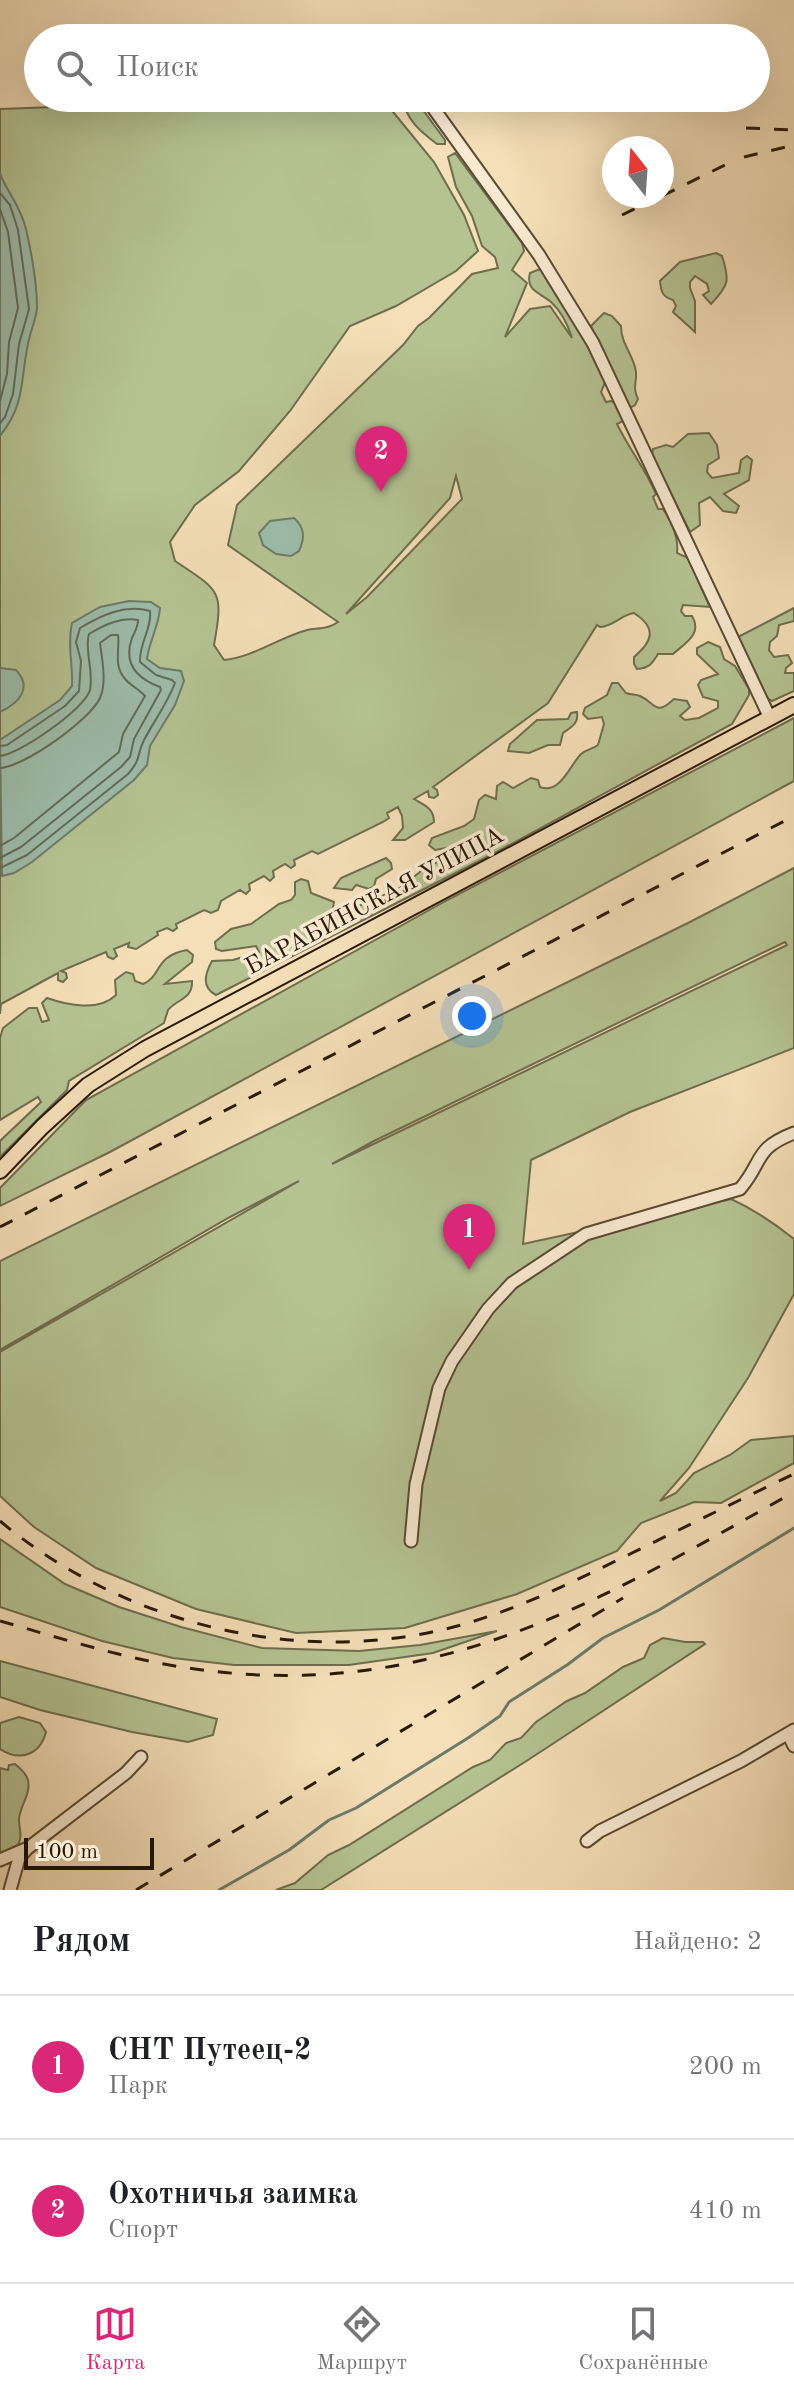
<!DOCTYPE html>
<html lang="ru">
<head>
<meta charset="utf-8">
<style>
	body { margin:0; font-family:"Old Standard TT",serif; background:#f2f2f2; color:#202124 }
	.compass { position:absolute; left:602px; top:136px; width:72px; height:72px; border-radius:50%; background:#fff; box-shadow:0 8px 32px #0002; rotate:343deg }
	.scale { position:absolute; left:24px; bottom:20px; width:130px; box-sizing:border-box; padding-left:8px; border:4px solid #281907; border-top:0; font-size:22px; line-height:28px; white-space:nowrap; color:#281907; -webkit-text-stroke:6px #f8ead1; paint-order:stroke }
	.you { position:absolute; left:472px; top:1016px; width:28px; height:28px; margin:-20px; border:6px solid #fff; border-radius:50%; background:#1a73e8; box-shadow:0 0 0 12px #1a73e833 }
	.badge { display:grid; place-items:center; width:52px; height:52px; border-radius:50%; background:#db2777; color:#fff; font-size:26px; font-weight:700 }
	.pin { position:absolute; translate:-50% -66px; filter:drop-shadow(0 2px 4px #0008) }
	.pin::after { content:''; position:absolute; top:42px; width:28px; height:24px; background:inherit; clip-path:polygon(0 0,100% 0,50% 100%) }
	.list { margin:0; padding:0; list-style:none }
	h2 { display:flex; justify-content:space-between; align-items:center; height:104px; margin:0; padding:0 32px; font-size:34px }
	h2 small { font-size:26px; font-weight:400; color:#757577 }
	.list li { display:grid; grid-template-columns:52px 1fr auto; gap:24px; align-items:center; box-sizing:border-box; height:144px; padding:0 32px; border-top:2px solid #e0e0e0 }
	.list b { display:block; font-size:30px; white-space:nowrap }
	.list p { margin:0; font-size:26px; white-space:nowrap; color:#757577 }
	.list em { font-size:26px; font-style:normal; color:#757577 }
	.icon { flex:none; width:44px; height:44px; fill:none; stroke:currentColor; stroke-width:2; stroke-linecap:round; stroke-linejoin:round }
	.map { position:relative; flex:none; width:794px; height:1890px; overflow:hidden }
	.search { position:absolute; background:#fff; box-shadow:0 8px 32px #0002; left:24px; right:24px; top:24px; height:88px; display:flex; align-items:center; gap:20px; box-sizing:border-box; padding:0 28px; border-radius:44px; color:#757577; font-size:30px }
	.sheet { height:392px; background:#fff }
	nav { display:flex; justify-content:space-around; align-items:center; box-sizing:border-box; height:112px; border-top:2px solid #e0e0e0; background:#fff; font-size:22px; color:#757577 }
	nav a { display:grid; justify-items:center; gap:4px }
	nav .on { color:#db2777 }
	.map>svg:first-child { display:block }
	.green { fill:#b5c393; stroke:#6e6e4d; stroke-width:2; fill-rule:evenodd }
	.water { fill:#9cbdab; stroke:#6e7b69; stroke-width:2 }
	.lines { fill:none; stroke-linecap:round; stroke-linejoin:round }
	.shore { stroke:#626b59; stroke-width:2 }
	.stream { stroke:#6e7b69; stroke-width:3 }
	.minor-casing { stroke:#5b4a33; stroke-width:15 }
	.major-casing { stroke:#281907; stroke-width:18 }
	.minor { stroke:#f8ead1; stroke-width:11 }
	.major { stroke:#f4dfb8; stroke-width:14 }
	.rail { stroke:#281907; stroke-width:3; stroke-dasharray:14 14; stroke-linecap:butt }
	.labels { text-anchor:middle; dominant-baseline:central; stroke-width:7; stroke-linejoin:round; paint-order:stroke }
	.street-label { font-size:24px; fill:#281907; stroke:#f8ead1 }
</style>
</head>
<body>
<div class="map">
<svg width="794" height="1890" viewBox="0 0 794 1890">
	<rect width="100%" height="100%" fill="#f4dfb8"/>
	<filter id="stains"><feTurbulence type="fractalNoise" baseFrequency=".0025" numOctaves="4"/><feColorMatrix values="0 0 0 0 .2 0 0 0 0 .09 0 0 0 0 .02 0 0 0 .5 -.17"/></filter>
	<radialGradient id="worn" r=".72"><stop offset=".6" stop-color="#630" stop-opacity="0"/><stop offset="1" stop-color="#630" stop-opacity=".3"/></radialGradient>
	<g class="green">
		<path d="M301,98h67l17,4 49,60 30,53 14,36 -22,20 -60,35 -46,20 -60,85 -51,60 -44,34 -25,37 5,19c45,30 49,29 39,84l10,15c30,-3 54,-22 83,-30 11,-2 22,-1 31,-8l-110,-77 9,-40 166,-160 15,-19 11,-8 43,-44 26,-6 -3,-11 -13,-11 -10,-30 -16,-29 -8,-30 7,-4 67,90 2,8 -12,19 15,13 -22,54 25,-28 20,-3 22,32c-4,-13 -10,-26 -21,-36 -10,-9 -26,-11 -21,-29l10,-4 52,82 14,29 -5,12 5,10 5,-1 5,2 7,18 -6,3c12,25 28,44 39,70l-3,3 5,12h5c8,12 16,28 14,44l11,5 22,49 -27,-2 -2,6 4,5h7c11,18 -7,27 -19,38h-15c-6,10 -9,14 -21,15l-3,-5v-7c19,-16 23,-29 0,-44 -13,2 -20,13 -34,14l-3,-2 -49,78 -115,84 4,3 1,5 -4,3 -5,-1 -1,-6 -14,8c10,6 20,9 20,23l-29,18h-12l10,-12 -1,-12 -4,-9 -11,6 2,5 -6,4 -65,32 -6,-3 -18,9 1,5 -4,3 -6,-4 -12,7 1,6 -4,4 -6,-5 -15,8 1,6 -4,4 -6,-4 -19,11 -3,9 -7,3 -7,-3 -28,14 1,4 -4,3 -6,-3 -10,4 1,3 -22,14 -8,-2 1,-4 -15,6 3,7 -4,3 -5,-2 -2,-5 -45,19 5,2 1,5 -4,4 -5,-2v-7l-57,31 -1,10v-905zM456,476l6,23 -95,98 -21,17 104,-116z"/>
		<path d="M407,98l16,12 22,30v4h-8c-16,-12 -31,-24 -34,-45z"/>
		<path d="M716,253l6,3c8,25 7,29 -11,48l-8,-9 6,-4 -2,-7 -12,-8 -5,6v6l5,13v31l-22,-20 3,-6 -3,-6c-11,-3 -12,-9 -13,-19l20,-19z"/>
		<path d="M604,313l8,3 9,10c0,19 13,29 15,46 1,12 -4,14 2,27l-3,6 -7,4 -37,-83z"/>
		<polygon points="709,433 717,445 719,458 708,465 707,472 712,478 739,473 741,460 747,456 752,460 749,480 724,494 739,506 736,513 723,511 710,497 699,503 700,525 690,532 652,455 653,449 666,445 673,447 688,434"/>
		<polygon points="794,608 794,621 779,625 777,636 770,642 769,650 774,657 788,655 792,663 786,668 785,673 794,673 794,691 772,701 764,696 736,638"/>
		<path d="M708,642l12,5 4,12 11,7 14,23v6l-17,29 -239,130 -277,141c-15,-8 -11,-21 -4,-34l21,-1 26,-8 -3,-6 -34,5 -6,-2 -1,-7 16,-13 20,-5 28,-20 12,-4 4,-5v-13l6,-3 7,2 3,12 23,9 -2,11 32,-9 36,-16 26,-21 36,-15v-7l-27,5 -6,-5 3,-7 32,-12 10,-7 5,-19 6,-5 11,4 1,-13 6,-4 10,6 18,-10 7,2 2,7c20,8 30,-22 41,-33 6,-5 12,-5 17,-9l6,-21 -2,-7 -14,2 -5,-5 2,-6 22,-13 5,-12h6l8,10c5,2 9,1 14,3 16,7 15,21 34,3l13,2 3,6 -10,9 5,4 14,-2 19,-10v-7l-15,-4 -5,-12 3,-5 17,-6 -21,-20v-6z"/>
		<path d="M577,712c2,12 -6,15 -14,21l-3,12h-12l-19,8 -21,-2 2,-7 27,-24 31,-1 3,-6z"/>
		<polygon points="794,718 794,781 110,1152 0,1206 0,1188 86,1100 442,903"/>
		<polygon points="386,858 391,863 392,869 376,879 374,886 369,889 356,885 352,890 334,888 341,878"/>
		<path d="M794,868v180l-164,64 -99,48 -8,84 208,-45c24,11 43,24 63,40v55l-46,84 -59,90 -29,33 16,-8 18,-20 36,-18 21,-15 43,-4v27l-73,40 -27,-1 -53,21 -24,28 -100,43 -112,34 -109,5 -100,-24 -100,-41 -62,-41 -34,-31v-144l299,-171 -69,36 -230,133v-89l688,-338zM785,942l2,3 -455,219 42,-23z"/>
		<path d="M187,950l6,5 -1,7 -27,22 27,-3c1,18 -15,18 -24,29 0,1 -4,12 -4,13l-95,58 -2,9 -67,67v-16l41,-39 -3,-5 -38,23v-82l3,-10 26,-20h8l5,14 7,-2 -7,-17 5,-5c20,7 52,14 69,-3l-1,-15 11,-8 7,2 2,7 8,3c19,-8 11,-28 44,-34z"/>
		<polygon points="0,1539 65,1584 119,1607 181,1627 262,1648 359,1651 420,1645 497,1631 433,1653 349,1665 234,1665 173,1658 102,1641 0,1607"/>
		<polygon points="663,1638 685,1642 703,1642 705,1644 528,1760 321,1890 276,1890 295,1883 328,1855 349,1845 473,1767 490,1760 506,1743 521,1738 536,1722 567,1701 585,1693 623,1667 644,1658 650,1645"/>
		<polygon points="0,1661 217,1719 213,1735 188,1742 132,1732 40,1710 0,1697"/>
		<path d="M19,1717l21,6 6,9c-6,23 -26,30 -46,17v-26z"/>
		<path d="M15,1764c5,4 11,9 13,16 3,14 -8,26 -9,39 0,11 4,16 -1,26l-18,9v-86l8,2 1,-5z"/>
	</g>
	<g class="water">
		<path d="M0,174c8,19 21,33 26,55 5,22 11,56 11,79 -1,12 -7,24 -9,36 -8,37 -2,59 -28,92z"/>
		<path d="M294,518c11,10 11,20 5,33l-8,5 -15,-2 -13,-9 -4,-12 11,-12z"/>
		<path d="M129,601l22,1 9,6c-1,18 -11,33 -13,51l13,9 21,3 3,10 -9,24 -25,41 -3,19 -13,15 -102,82 -18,11 -12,3 -2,-136 60,-40 12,-14c1,-22 -5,-41 0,-63l28,-16z"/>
		<path d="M0,668l16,2c17,18 3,33 -16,42z"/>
	</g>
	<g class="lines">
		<g class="shore">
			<polyline points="0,193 10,205 18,230 29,309 19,344 13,394 5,417 0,423"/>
			<polyline points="0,209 8,232 18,308 9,342 7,374 0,401"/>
			<path d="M0,746l7,-1 58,-39 14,-15 2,-30 -5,-19 4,-14c22,-13 45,-24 70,-17 2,18 -11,32 -10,51l16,13 16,5 3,3c-8,21 -21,38 -31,57 -8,16 -2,18 -16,34l-101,81 -27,13"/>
			<path d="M0,756c18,-1 85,-47 90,-66 4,-18 -6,-42 -1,-56 15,-9 31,-17 49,-14 0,7 -3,11 -6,18 -9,25 4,40 28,49l1,3 -27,49 -4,18 -9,10 -100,80 -21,11"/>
			<path d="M0,768c24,-1 90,-48 100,-70 7,-16 2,-39 0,-55l11,-8h7c2,15 -5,30 7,44 6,7 14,10 20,17l-22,38 -4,18 -105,86 -14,8"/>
		</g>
		<polyline class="stream" points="219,1890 289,1850 329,1820 356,1808 468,1738 500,1716 509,1702 567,1665 603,1638 659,1610 794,1528"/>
		<defs>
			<g id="minor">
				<polyline points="426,98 539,255 593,343 770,718"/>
				<path d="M411,1541l5,-57 23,-96 13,-27 36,-52 24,-26 74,-49 154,-45c24,-28 13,-40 54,-56"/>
				<polyline points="788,1734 794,1746"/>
				<polyline points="587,1841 600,1831 741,1761 794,1730"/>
				<polyline points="0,1860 28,1848 126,1773 141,1757"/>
				<polyline points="10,1890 19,1858 26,1850"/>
			</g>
			<polyline id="major" points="0,1171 42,1127 88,1085 145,1049 794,705"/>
		</defs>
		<use href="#minor" class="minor-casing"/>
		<use href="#major" class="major-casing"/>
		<use href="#minor" class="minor"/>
		<use href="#major" class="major"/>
		<g class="rail">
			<polyline points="746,128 794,130"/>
			<polyline points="744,157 794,145"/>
			<polyline points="662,196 727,164"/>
			<polyline points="622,215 661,196"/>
			<polyline points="0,1227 794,816"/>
			<path d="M0,1521c127,106 308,149 468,102 57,-17 109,-43 162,-69 55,-27 109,-54 164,-80"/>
			<path d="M0,1621c64,18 128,39 195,48 237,33 402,-66 599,-177"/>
			<polyline points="136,1890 623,1598"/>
		</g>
	</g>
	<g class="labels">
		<g class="street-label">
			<text transform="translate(375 902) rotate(-28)">БАРАБИНСКАЯ УЛИЦА</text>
		</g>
	</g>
	<rect width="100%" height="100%" filter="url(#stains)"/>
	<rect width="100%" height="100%" fill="url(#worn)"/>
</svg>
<svg class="compass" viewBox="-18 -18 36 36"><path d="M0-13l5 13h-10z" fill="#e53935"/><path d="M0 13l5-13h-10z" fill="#757577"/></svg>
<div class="scale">100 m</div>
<div class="you"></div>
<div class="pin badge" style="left:469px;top:1270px">1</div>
<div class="pin badge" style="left:381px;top:492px">2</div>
<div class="search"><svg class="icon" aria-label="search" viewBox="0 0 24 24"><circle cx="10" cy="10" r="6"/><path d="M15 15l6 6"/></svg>Поиск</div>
</div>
<section class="sheet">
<h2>Рядом<small>Найдено: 2</small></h2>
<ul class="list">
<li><span class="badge">1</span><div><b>СНТ Путеец-2</b><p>Парк</p></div><em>200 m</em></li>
<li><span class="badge">2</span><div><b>Охотничья заимка</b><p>Спорт</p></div><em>410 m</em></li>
</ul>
</section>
<nav>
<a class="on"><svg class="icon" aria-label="map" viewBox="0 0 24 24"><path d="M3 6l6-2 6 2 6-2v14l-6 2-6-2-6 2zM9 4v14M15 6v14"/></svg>Карта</a>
<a><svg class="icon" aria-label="directions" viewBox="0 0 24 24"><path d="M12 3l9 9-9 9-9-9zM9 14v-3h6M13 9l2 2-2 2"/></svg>Маршрут</a>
<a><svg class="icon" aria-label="saved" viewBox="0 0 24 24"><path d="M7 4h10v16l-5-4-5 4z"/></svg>Сохранённые</a>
</nav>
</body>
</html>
